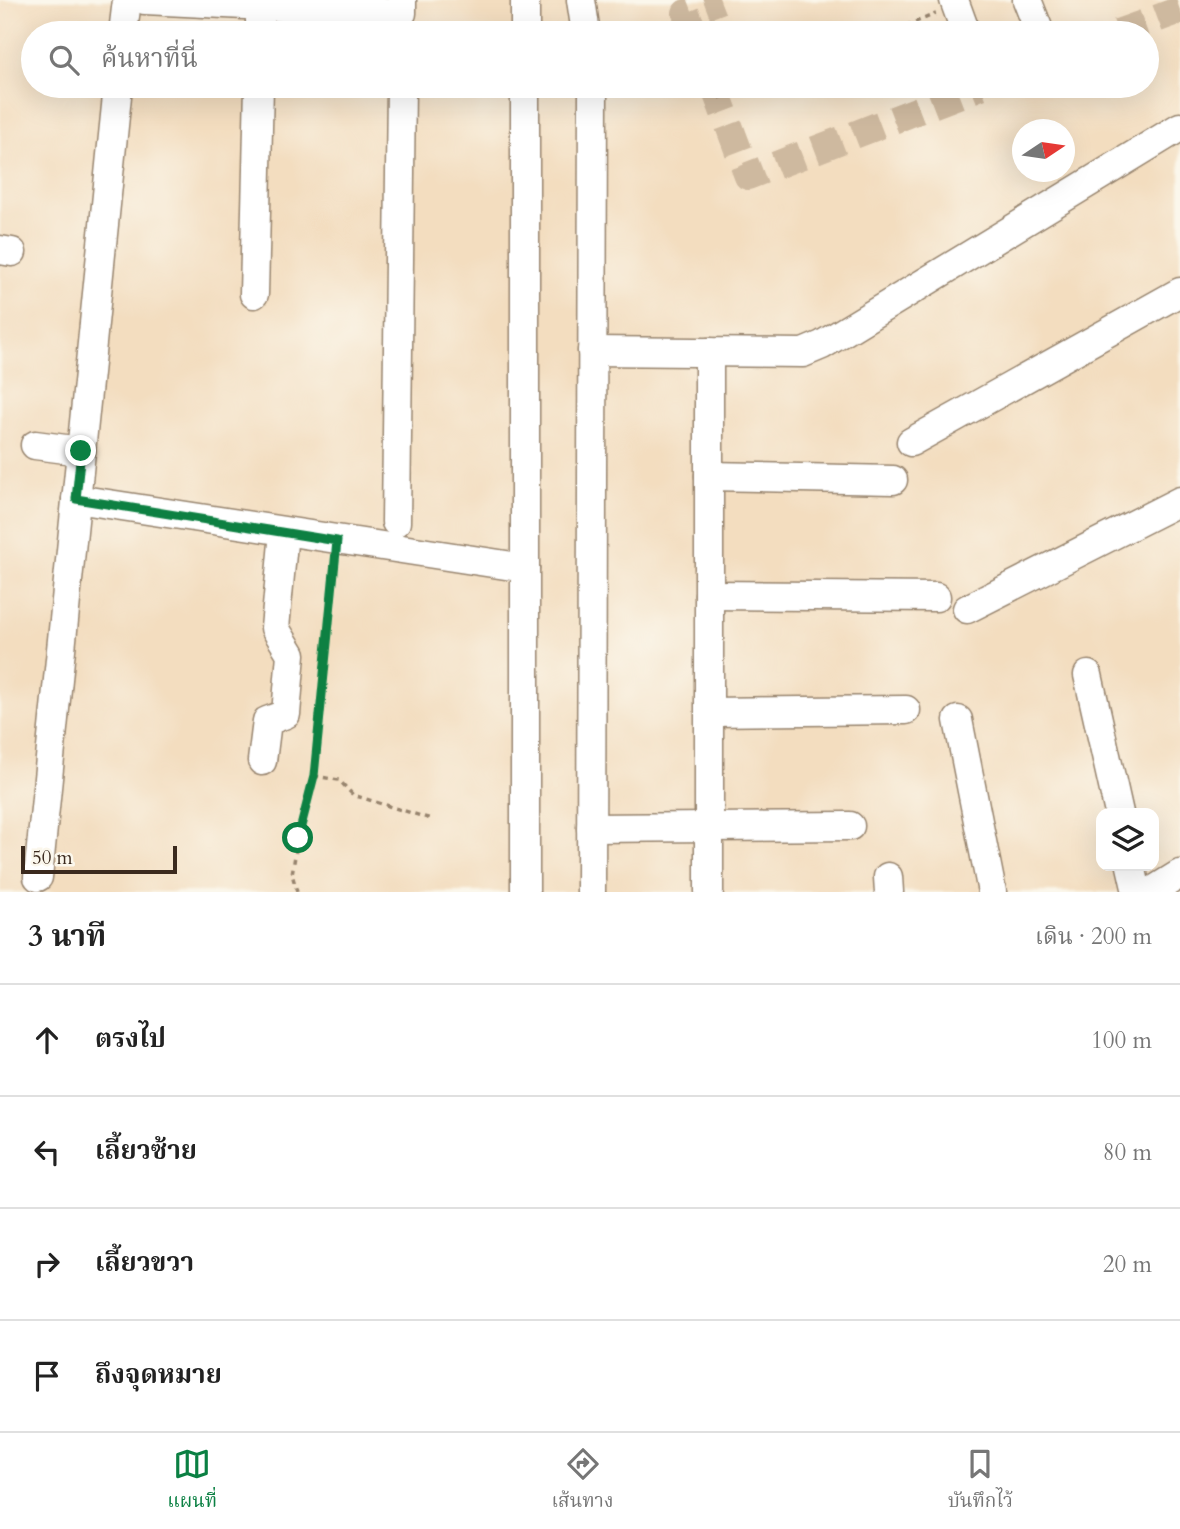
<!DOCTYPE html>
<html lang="th">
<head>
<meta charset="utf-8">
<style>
	body { margin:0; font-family:Cardo,"Noto Serif Thai",serif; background:#f6f6f6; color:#222 }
	.controls { position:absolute; right:21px; bottom:21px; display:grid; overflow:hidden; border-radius:14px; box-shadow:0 7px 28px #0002 }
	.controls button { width:63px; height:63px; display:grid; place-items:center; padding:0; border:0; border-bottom:2px solid #e0e0e0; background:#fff; color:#222; font:35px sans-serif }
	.compass { position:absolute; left:1012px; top:119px; width:63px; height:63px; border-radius:50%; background:#fff; box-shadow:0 7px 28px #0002; rotate:77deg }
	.scale { position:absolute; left:21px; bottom:18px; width:156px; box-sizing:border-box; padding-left:7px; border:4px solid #3b2a1e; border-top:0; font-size:19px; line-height:24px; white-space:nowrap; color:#3b2a1e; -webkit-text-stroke:5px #fbf7ec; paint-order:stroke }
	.stop { position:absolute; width:21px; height:21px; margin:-16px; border:5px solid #0b8043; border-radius:50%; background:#fff }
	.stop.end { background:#0b8043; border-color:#fff; box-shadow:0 2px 7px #0008 }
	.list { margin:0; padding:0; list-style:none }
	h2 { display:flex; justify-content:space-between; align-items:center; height:91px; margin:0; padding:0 28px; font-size:30px }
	h2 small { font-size:23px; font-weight:400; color:#767676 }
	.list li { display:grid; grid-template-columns:46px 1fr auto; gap:21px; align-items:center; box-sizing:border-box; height:112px; padding:0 28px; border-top:2px solid #e0e0e0 }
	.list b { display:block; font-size:26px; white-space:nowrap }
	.list em { font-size:23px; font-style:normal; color:#767676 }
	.icon { flex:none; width:38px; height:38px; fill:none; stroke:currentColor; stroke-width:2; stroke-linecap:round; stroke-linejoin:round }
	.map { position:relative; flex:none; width:1180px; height:892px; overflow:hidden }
	.search { position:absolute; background:#fff; box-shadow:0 7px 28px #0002; left:21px; right:21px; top:21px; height:77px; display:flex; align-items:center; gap:18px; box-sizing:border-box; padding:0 24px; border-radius:38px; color:#767676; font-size:26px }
	.sheet { height:539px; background:#fff }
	nav { display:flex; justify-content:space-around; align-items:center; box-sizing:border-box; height:98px; border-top:2px solid #e0e0e0; background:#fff; font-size:19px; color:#767676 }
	nav a { display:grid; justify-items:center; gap:4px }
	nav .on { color:#0b8043 }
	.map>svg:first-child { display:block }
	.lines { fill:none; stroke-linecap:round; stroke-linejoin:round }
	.minor-tunnel { stroke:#ceb99f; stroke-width:28; stroke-dasharray:28 14; stroke-linecap:butt }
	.minor-casing { stroke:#97846e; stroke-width:31 }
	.path { stroke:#97846e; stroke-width:3.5; stroke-dasharray:5 5; stroke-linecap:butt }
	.minor { stroke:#fff; stroke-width:28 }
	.route { stroke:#0b8043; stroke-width:9 }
</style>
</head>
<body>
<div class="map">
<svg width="1180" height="892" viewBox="0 0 1180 892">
	<rect width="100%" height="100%" fill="#fbf7ec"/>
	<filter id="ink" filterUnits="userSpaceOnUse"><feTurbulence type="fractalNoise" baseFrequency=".0143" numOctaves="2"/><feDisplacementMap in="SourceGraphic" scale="14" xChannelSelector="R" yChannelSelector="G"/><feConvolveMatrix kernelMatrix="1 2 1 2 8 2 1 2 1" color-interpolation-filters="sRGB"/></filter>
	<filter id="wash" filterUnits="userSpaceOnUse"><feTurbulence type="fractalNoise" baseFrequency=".00686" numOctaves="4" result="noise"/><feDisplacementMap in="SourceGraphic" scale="28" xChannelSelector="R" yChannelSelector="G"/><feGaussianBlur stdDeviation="1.57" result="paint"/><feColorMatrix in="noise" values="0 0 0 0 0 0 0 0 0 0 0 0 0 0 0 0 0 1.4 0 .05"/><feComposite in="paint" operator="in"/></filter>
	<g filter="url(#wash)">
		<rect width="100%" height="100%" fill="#f3ddbf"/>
	</g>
	<g filter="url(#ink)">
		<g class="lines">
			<g class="minor-tunnel">
				<polyline points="694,33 686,13 720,0"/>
				<polyline points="1118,33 1180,10"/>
				<polyline points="714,86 748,176 981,86"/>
			</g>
			<defs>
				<g id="minor">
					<polyline points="145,0 402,13 402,0"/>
					<polyline points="525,0 525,33"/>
					<polyline points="581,0 586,33"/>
					<polyline points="954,0 966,33"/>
					<polyline points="1027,0 1040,33"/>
					<polyline points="123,33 127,0"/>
					<polyline points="260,33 260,0"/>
					<polyline points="0,250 12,252"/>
					<polyline points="254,294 259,86"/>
					<polyline points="592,351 803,353 822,345 1180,127"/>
					<polyline points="911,442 1180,292"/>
					<polyline points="35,445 81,451"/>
					<polyline points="709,476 893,480"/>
					<polyline points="76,499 525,568"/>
					<polyline points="396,522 401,86"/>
					<polyline points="709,595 936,597"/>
					<polyline points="967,609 1180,501"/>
					<polyline points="1088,675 1119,813"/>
					<polyline points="710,712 906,710"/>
					<polyline points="958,720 992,892"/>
					<polyline points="262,761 267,721 286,714 291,654 275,628 284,532"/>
					<polyline points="591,828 850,826"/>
					<polyline points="1131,866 1137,892"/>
					<polyline points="38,877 118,86"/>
					<polyline points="888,877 889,892"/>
					<polyline points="525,892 525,86"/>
					<polyline points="591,892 593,86"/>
					<polyline points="709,892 709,352"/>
					<polyline points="1151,892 1180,874"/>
				</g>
			</defs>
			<use href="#minor" class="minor-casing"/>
			<g class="path">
				<polyline points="887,33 936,14"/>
				<polyline points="719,98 750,86"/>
				<polyline points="314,776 339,780 353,795 431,819"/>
				<polyline points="297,892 292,874 298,838 314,776 335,564"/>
			</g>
			<use href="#minor" class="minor"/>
		</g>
	</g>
	<g class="lines" filter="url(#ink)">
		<polyline class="route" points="81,451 76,499 337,541 314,776 298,838"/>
	</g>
</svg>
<div class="controls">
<button><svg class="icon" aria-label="layers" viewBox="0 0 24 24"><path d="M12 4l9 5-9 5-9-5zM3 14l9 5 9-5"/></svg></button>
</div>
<svg class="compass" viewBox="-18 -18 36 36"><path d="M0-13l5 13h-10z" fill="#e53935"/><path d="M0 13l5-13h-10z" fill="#767676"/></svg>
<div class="scale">50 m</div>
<div class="stop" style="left:298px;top:838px"></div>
<div class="stop end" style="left:81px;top:451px"></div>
<div class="search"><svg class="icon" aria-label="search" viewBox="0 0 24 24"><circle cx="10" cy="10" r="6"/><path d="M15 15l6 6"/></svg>ค้นหาที่นี่</div>
</div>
<section class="sheet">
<h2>3 นาที<small>เดิน · 200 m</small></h2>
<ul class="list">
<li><svg class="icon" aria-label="ahead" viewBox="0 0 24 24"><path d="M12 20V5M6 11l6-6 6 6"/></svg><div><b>ตรงไป</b></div><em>100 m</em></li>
<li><svg class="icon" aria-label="left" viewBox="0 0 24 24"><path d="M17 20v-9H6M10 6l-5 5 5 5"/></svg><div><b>เลี้ยวซ้าย</b></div><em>80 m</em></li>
<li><svg class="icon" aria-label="right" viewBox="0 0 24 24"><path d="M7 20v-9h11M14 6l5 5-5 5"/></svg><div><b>เลี้ยวขวา</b></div><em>20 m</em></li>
<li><svg class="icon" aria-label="arrive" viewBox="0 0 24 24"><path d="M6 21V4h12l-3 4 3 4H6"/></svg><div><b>ถึงจุดหมาย</b></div></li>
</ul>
</section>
<nav>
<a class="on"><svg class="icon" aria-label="map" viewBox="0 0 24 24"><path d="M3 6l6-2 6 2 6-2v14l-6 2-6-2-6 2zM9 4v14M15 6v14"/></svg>แผนที่</a>
<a><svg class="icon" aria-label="directions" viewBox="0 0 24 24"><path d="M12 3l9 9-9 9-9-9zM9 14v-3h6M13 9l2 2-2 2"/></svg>เส้นทาง</a>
<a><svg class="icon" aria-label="saved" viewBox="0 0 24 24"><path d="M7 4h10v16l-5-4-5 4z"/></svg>บันทึกไว้</a>
</nav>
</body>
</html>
